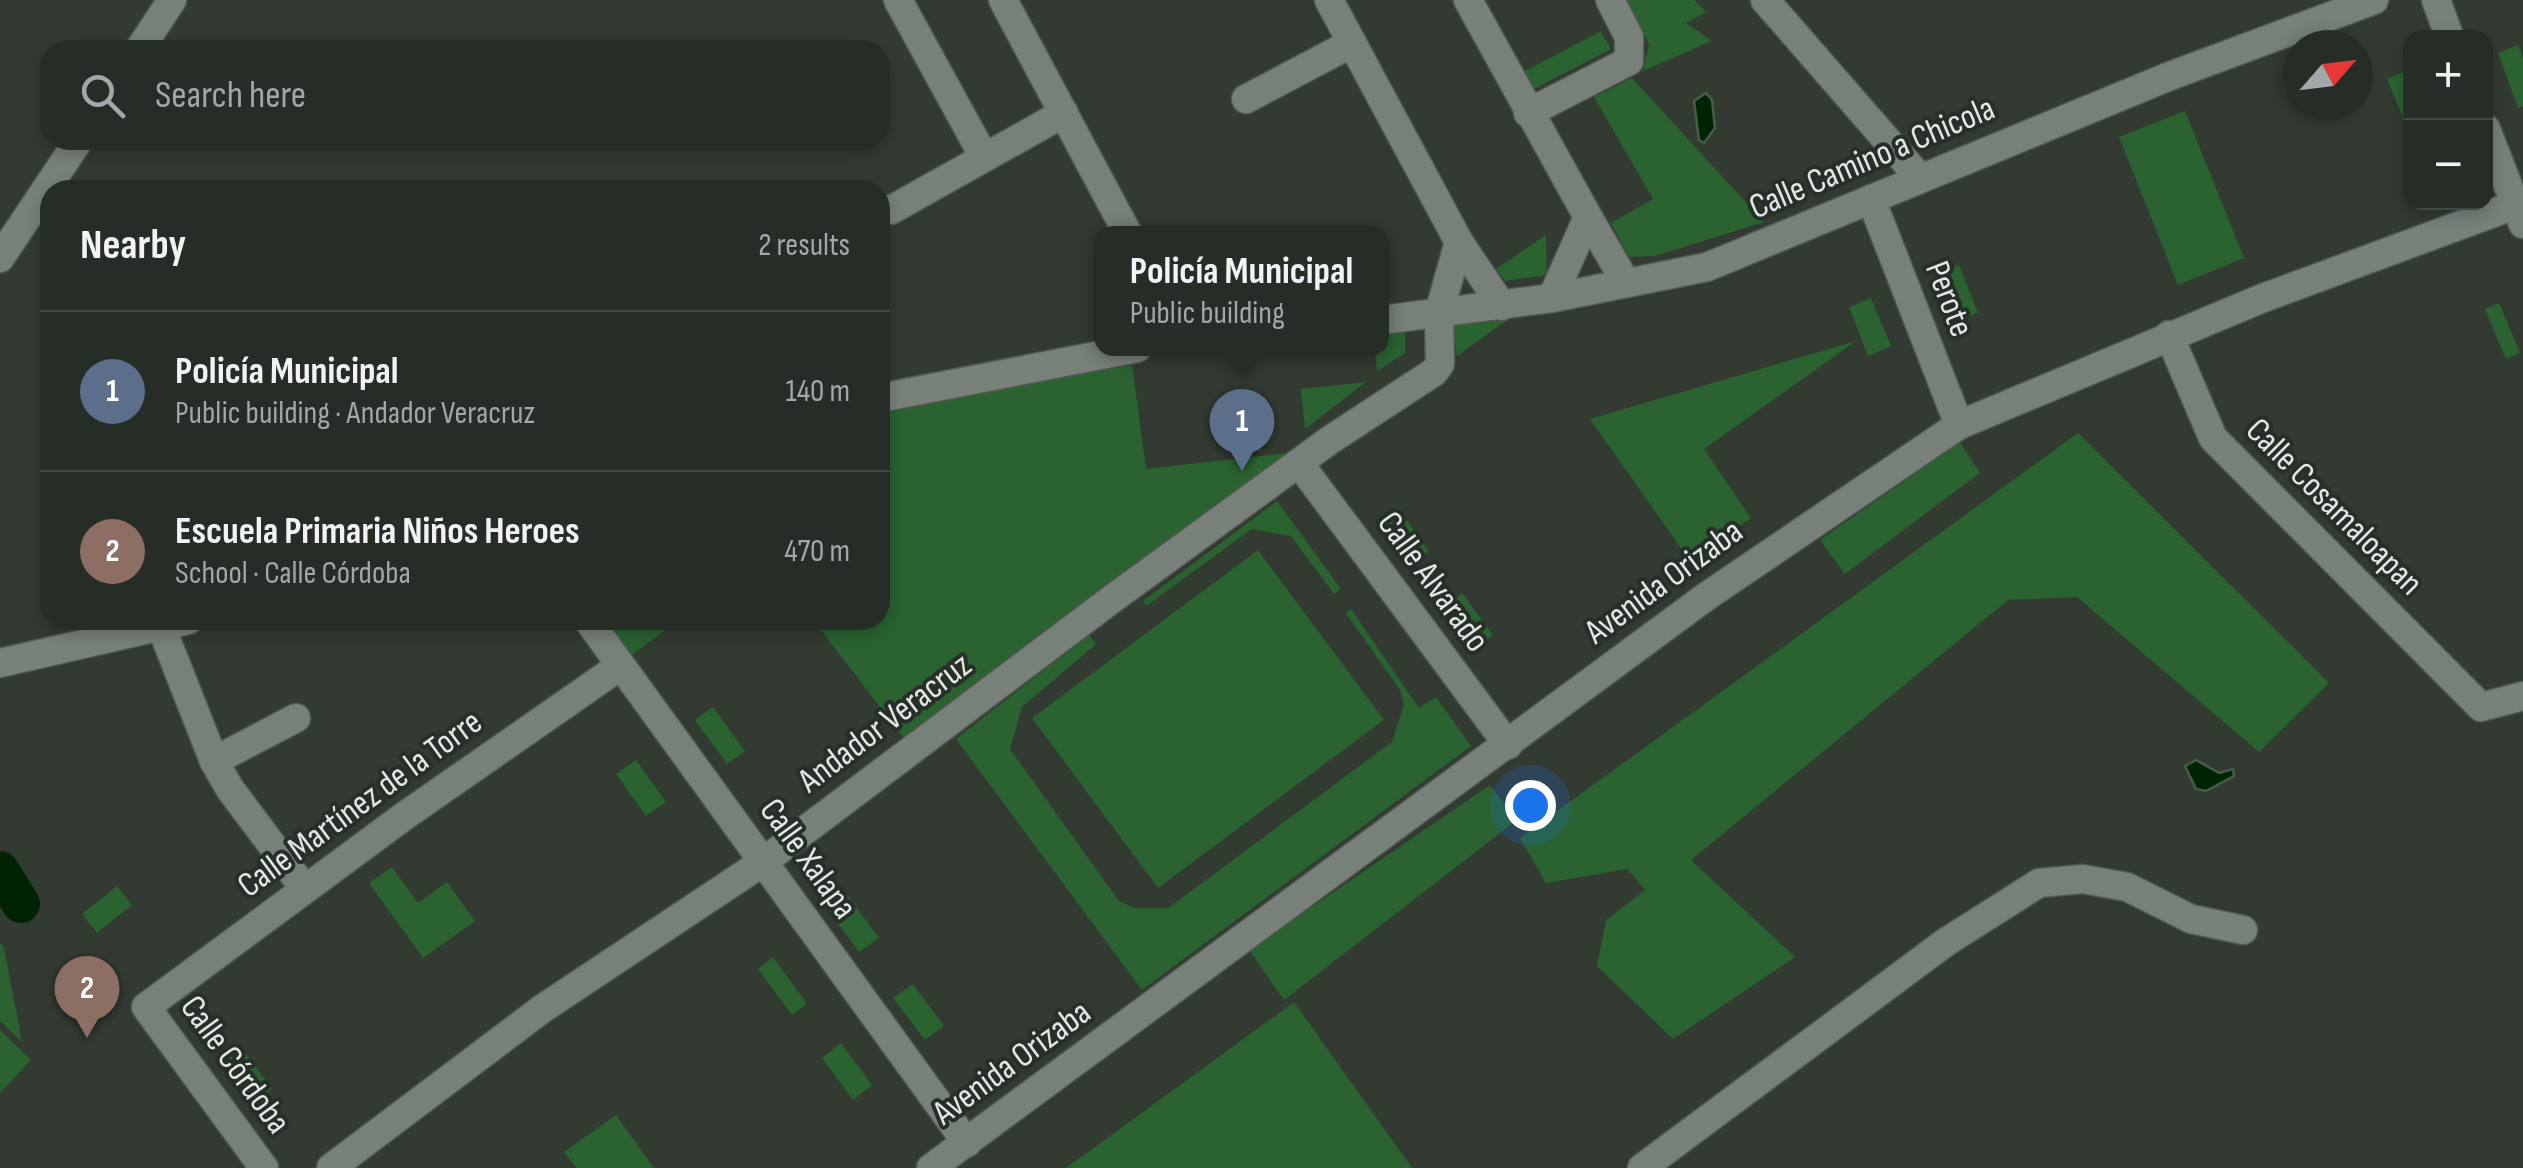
<!DOCTYPE html>
<html lang="en">
<head>
<meta charset="utf-8">
<style>
	body { margin:0; font-family:"Sofia Sans Condensed",sans-serif; background:#323832; color:#f1f3f6 }
	.controls { position:absolute; right:30px; top:30px; display:grid; overflow:hidden; border-radius:20px; box-shadow:0 5px 15px #0003 }
	.controls button { width:90px; height:90px; display:grid; place-items:center; padding:0; border:0; border-bottom:2px solid #424843; background:#262c26; color:#f1f3f6; font:50px sans-serif }
	.compass { position:absolute; left:2283px; top:30px; width:90px; height:90px; border-radius:50%; background:#262c26; box-shadow:0 5px 15px #0003; rotate:62deg }
	.you { position:absolute; left:1530px; top:805px; width:35px; height:35px; margin:-25px; border:8px solid #fff; border-radius:50%; background:#1a73e8; box-shadow:0 0 0 15px #1a73e833 }
	.badge { display:grid; place-items:center; width:65px; height:65px; border-radius:50%; background:#e69b98; color:#fff; font-size:32px; font-weight:700 }
	.pin { position:absolute; translate:-50% -82px; filter:drop-shadow(0 2px 5px #0008) }
	.pin::after { content:''; position:absolute; top:52px; width:35px; height:30px; background:inherit; clip-path:polygon(0 0,100% 0,50% 100%) }
	.popup { position:absolute; left:1094px; top:226px; width:295px; height:130px; box-sizing:border-box; display:grid; place-content:center; border-radius:20px; background:#262c26; filter:drop-shadow(0 2px 8px #0005); font-size:32px; white-space:nowrap; color:#a4a7a7 }
	.popup b { font-size:38px; color:#f1f3f6 }
	.popup::after { content:''; position:absolute; left:50%; top:100%; margin-left:-20px; border:20px solid transparent; border-top-color:#262c26 }
	.list { margin:0; padding:0; list-style:none }
	h2 { display:flex; justify-content:space-between; align-items:center; height:130px; margin:0; padding:0 40px; font-size:42px }
	h2 small { font-size:32px; font-weight:400; color:#a4a7a7 }
	.list li { display:grid; grid-template-columns:65px 1fr auto; gap:30px; align-items:center; box-sizing:border-box; height:160px; padding:0 40px; border-top:2px solid #424843 }
	.list b { display:block; font-size:38px; white-space:nowrap }
	.list p { margin:0; font-size:32px; white-space:nowrap; color:#a4a7a7 }
	.list em { font-size:32px; font-style:normal; color:#a4a7a7 }
	.icon { flex:none; width:55px; height:55px; fill:none; stroke:currentColor; stroke-width:2; stroke-linecap:round; stroke-linejoin:round }
	.map { position:relative; flex:none; width:2523px; height:1168px; overflow:hidden }
	.search { position:absolute; background:#262c26; box-shadow:0 5px 15px #0003; left:40px; top:40px; width:850px; height:110px; display:flex; align-items:center; gap:25px; box-sizing:border-box; padding:0 35px; border-radius:30px; color:#a4a7a7; font-size:38px }
	.panel { position:absolute; background:#262c26; box-shadow:0 5px 15px #0003; left:40px; top:180px; width:850px; height:450px; border-radius:30px }
	.map>svg:first-child { display:block }
	.green { fill:#2a6230 }
	.water { fill:#002304; stroke:#445e47; stroke-width:2.5 }
	.lines { fill:none; stroke-linecap:round; stroke-linejoin:round }
	.river { stroke:#002304; stroke-width:38 }
	.minor-casing { stroke:#525852; stroke-width:31 }
	.minor { stroke:#788179; stroke-width:28 }
	.labels { text-anchor:middle; dominant-baseline:central; stroke-width:8; stroke-linejoin:round; paint-order:stroke }
	.street-label { font-size:35px; fill:#e2e7e3; stroke:#282f28 }
</style>
</head>
<body>
<div class="map">
<svg width="2523" height="1168" viewBox="0 0 2523 1168">
	<rect width="100%" height="100%" fill="#323a32"/>
	<g class="green">
		<polygon points="1626,0 1694,0 1706,12 1686,23 1712,41 1643,71 1649,44"/>
		<polygon points="1601,31 1611,49 1532,90 1523,72"/>
		<polygon points="2518,45 2523,58 2523,106 2518,108 2498,53"/>
		<polygon points="2403,72 2410,89 2410,135 2387,79"/>
		<polygon points="1632,78 1764,222 1655,256 1629,257 1611,223 1653,199 1594,97"/>
		<polygon points="2185,111 2244,258 2178,285 2119,137"/>
		<polygon points="1546,235 1547,275 1505,281 1496,269"/>
		<polygon points="1959,265 1978,313 1962,319 1942,271"/>
		<polygon points="1871,298 1891,346 1868,356 1849,307"/>
		<polygon points="2499,303 2520,353 2506,359 2485,309"/>
		<polygon points="1507,320 1457,356 1453,325"/>
		<polygon points="1405,329 1405,353 1377,371 1375,349 1382,348 1382,333"/>
		<polygon points="1856,341 1704,449 1751,518 1690,561 1590,419"/>
		<polygon points="1132,365 1146,469 1288,453 904,738 813,620 880,620 880,415 968,393"/>
		<polygon points="1366,382 1305,429 1301,389"/>
		<polygon points="2078,433 2329,683 2259,752 2077,597 2008,600 1691,860 1795,957 1673,1039 1597,966 1606,920 1645,890 1627,869 1546,883 1520,838"/>
		<polygon points="1960,442 1980,473 1845,574 1820,540"/>
		<polygon points="1277,501 1341,589 1334,594 1291,536 1252,529 1146,606 1143,601"/>
		<polygon points="1398,508 1429,551 1409,565 1378,523"/>
		<polygon points="1258,550 1384,720 1158,888 1032,718"/>
		<polygon points="1462,593 1493,635 1474,649 1443,608"/>
		<polygon points="1351,609 1419,708 1436,697 1471,746 1142,990 956,739 1089,635 1096,644 1022,707 1010,749 1119,901 1135,908 1168,908 1392,742 1404,705 1400,690 1346,613"/>
		<polygon points="602,620 679,620 629,657"/>
		<polygon points="713,707 745,751 727,764 695,720"/>
		<polygon points="636,760 666,802 646,816 616,774"/>
		<polygon points="1490,785 1517,820 1284,1000 1249,950"/>
		<polygon points="392,867 418,903 447,882 475,921 423,958 369,883"/>
		<polygon points="117,886 132,905 97,933 82,914"/>
		<polygon points="846,893 879,938 859,952 827,908"/>
		<polygon points="0,943 4,947 22,1042 0,1021"/>
		<polygon points="773,957 807,1004 792,1015 758,969"/>
		<polygon points="913,984 944,1026 925,1040 893,998"/>
		<polygon points="1294,1002 1412,1168 1066,1168"/>
		<polygon points="0,1030 31,1060 0,1093"/>
		<polygon points="841,1043 872,1085 853,1100 822,1058"/>
		<polygon points="240,1046 272,1089 251,1105 218,1062"/>
		<polygon points="616,1115 654,1168 576,1168 564,1152"/>
	</g>
	<g class="water">
		<polygon points="1706,93 1712,100 1715,128 1704,143 1699,140 1694,101"/>
		<polygon points="2196,760 2219,773 2233,769 2234,776 2206,791 2196,789 2185,766"/>
	</g>
	<g class="lines">
		<polyline class="river" points="0,870 21,904"/>
		<defs>
			<g id="minor">
				<polyline points="898,0 984,157"/>
				<polyline points="1003,0 1128,234"/>
				<polyline points="1468,0 1588,217 1552,298"/>
				<polyline points="1765,0 1919,177"/>
				<polyline points="2436,0 2450,38"/>
				<polyline points="139,50 172,0"/>
				<polyline points="1246,99 1352,43"/>
				<polyline points="1528,113 1629,61 1629,37 1610,0"/>
				<polyline points="2486,129 2523,224"/>
				<polyline points="1871,199 1959,425"/>
				<polyline points="891,210 1064,113"/>
				<polyline points="1588,217 1626,283"/>
				<polyline points="1459,242 1502,306"/>
				<polyline points="0,258 79,140"/>
				<polyline points="1382,320 1552,298 1707,267 2170,76 2374,0"/>
				<polyline points="2169,335 2213,438 2481,707 2523,696"/>
				<polyline points="880,398 1137,348"/>
				<polyline points="1299,463 1508,745"/>
				<polyline points="588,620 967,1143"/>
				<polyline points="162,629 214,761 230,789 305,889"/>
				<polyline points="0,663 188,620"/>
				<polyline points="214,761 296,718"/>
				<polyline points="264,1168 146,1007 403,817 620,666"/>
				<polyline points="331,1168 542,1009 763,862 1112,599 1330,440 1434,372 1440,364 1439,313 1459,242 1329,0"/>
				<polyline points="931,1168 1707,596 1959,425 2263,298 2523,202"/>
				<polyline points="1642,1168 1946,942 2039,883 2083,879 2127,887 2191,919 2243,930"/>
			</g>
		</defs>
		<use href="#minor" class="minor-casing"/>
		<use href="#minor" class="minor"/>
	</g>
	<g class="labels">
		<g class="street-label">
			<text transform="translate(1872 158) rotate(-23)">Calle Camino a Chicola</text>
			<text transform="translate(1949 299) rotate(69)">Perote</text>
			<text transform="translate(2334 507) rotate(45)">Calle Cosamaloapan</text>
			<text transform="translate(1433 582) rotate(54)">Calle Alvarado</text>
			<text transform="translate(1664 582) rotate(-36)">Avenida Orizaba</text>
			<text transform="translate(885 723) rotate(-37)">Andador Veracruz</text>
			<text transform="translate(360 804) rotate(-36)">Calle Martínez de la Torre</text>
			<text transform="translate(808 859) rotate(54)">Calle Xalapa</text>
			<text transform="translate(1012 1063) rotate(-36)">Avenida Orizaba</text>
			<text transform="translate(235 1065) rotate(54)">Calle Córdoba</text>
		</g>
	</g>
</svg>
<div class="controls">
<button>+</button>
<button>−</button>
</div>
<svg class="compass" viewBox="-18 -18 36 36"><path d="M0-13l5 13h-10z" fill="#e53935"/><path d="M0 13l5-13h-10z" fill="#a4a7a7"/></svg>
<div class="you"></div>
<div class="pin badge" style="left:1242px;top:471px;background:#5c6f8a">1</div>
<div class="popup"><b>Policía Municipal</b>Public building</div>
<div class="pin badge" style="left:87px;top:1038px;background:#8d6e63">2</div>
<div class="search"><svg class="icon" aria-label="search" viewBox="0 0 24 24"><circle cx="10" cy="10" r="6"/><path d="M15 15l6 6"/></svg>Search here</div>
<section class="panel">
<h2>Nearby<small>2 results</small></h2>
<ul class="list">
<li><span class="badge" style="background:#5c6f8a">1</span><div><b>Policía Municipal</b><p>Public building · Andador Veracruz</p></div><em>140 m</em></li>
<li><span class="badge" style="background:#8d6e63">2</span><div><b>Escuela Primaria Niños Heroes</b><p>School · Calle Córdoba</p></div><em>470 m</em></li>
</ul>
</section>
</div>
</body>
</html>
